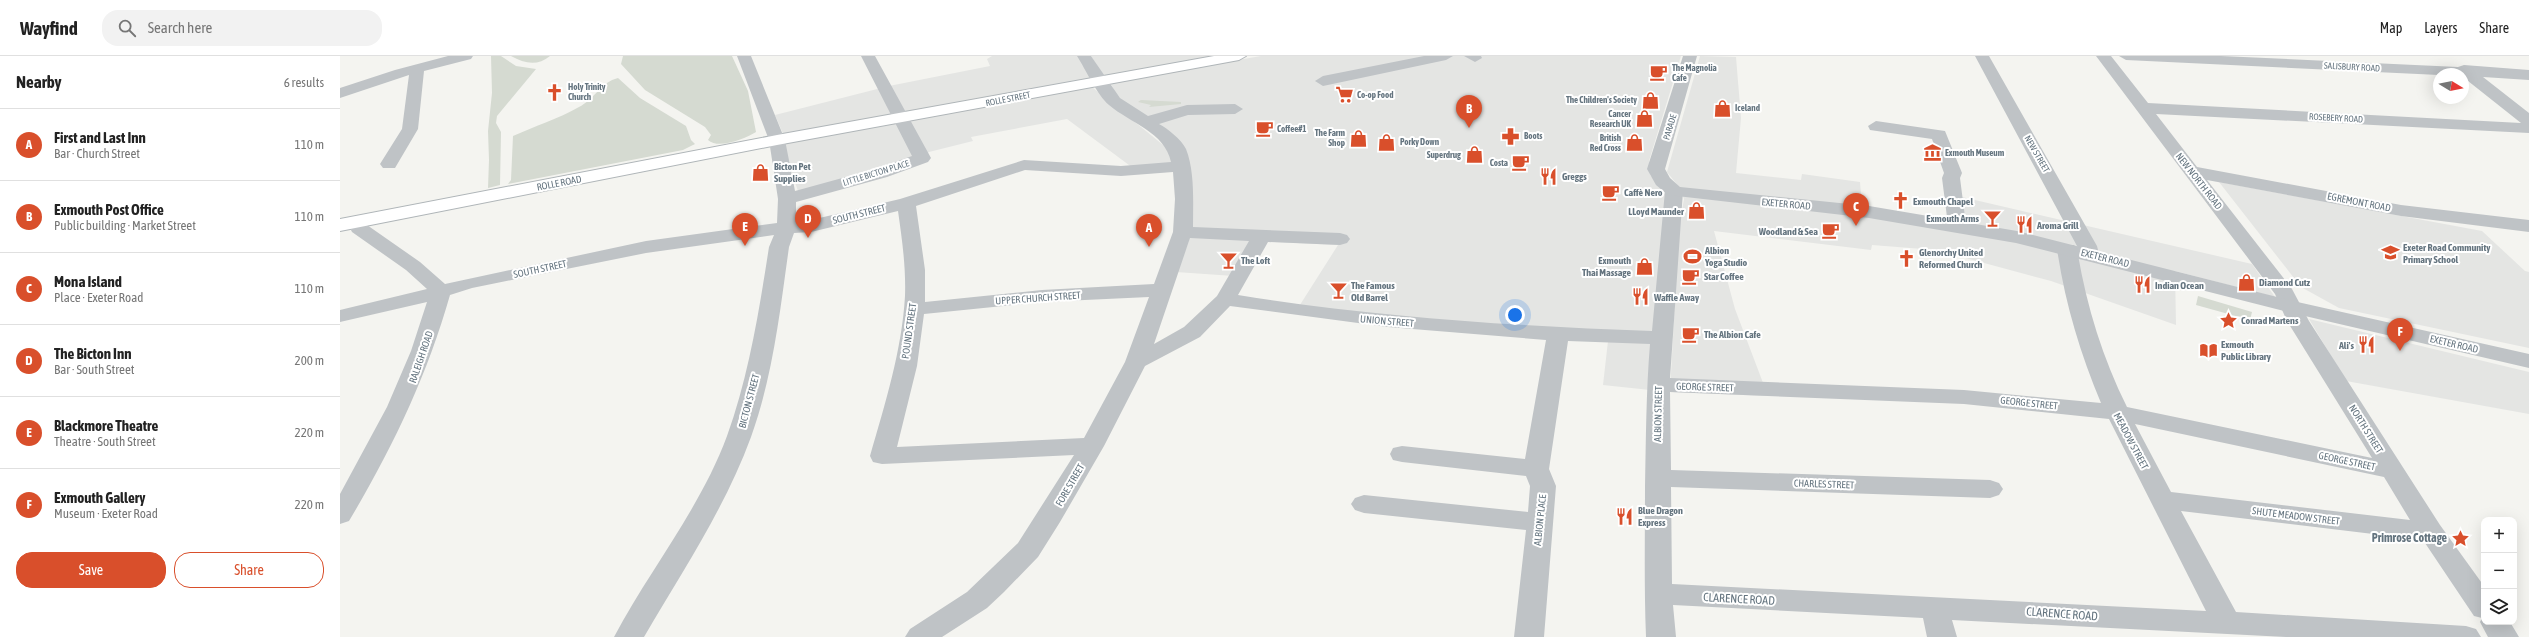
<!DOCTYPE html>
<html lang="en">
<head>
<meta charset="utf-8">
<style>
	body { margin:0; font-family:"Asap Condensed",sans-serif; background:#f2f2f2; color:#222 }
	.controls { position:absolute; right:12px; bottom:12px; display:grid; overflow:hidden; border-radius:8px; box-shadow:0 4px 16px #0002 }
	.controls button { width:36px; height:36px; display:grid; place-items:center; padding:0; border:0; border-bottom:1px solid #e0e0e0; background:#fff; color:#222; font:20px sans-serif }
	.compass { position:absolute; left:2093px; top:12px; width:36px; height:36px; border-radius:50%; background:#fff; box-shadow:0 4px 16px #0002; rotate:100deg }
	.you { position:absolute; left:1175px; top:259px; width:14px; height:14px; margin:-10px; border:3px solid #fff; border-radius:50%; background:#1a73e8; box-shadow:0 0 0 6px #1a73e833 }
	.badge { display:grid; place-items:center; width:26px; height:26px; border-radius:50%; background:#d94f2b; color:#fff; font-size:13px; font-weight:700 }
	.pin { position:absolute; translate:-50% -33px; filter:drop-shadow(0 1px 2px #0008) }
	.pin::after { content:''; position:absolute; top:21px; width:14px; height:12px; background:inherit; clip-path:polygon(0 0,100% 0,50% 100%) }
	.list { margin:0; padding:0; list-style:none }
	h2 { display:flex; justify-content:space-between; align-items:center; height:52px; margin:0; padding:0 16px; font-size:17px }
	h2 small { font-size:13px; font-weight:400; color:#767676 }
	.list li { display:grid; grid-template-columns:26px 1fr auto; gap:12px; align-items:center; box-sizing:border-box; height:72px; padding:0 16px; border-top:1px solid #e0e0e0 }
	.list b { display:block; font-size:15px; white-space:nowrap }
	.list p { margin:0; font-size:13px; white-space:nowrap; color:#767676 }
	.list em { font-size:13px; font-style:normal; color:#767676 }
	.actions { display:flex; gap:8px; padding:12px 16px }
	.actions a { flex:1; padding:9px 0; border:1px solid #d94f2b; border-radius:16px; text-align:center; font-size:14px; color:#d94f2b }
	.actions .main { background:#d94f2b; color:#fff }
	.icon { flex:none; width:22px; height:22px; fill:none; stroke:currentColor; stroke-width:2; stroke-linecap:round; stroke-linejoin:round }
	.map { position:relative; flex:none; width:2189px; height:581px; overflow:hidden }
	header { display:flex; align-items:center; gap:24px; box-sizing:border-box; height:56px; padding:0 20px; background:#fff; border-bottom:1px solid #e0e0e0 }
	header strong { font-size:19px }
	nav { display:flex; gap:22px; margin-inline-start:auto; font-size:14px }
	.search { width:280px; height:36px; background:#f2f2f2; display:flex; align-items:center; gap:10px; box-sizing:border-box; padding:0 14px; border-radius:16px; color:#767676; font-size:15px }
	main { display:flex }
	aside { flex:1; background:#fff }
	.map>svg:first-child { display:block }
	.built { fill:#e4e5e3 }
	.green { fill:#d5dad1 }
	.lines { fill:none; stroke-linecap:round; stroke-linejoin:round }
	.secondary-casing { stroke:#afb5b8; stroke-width:2 }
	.minor { fill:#bfc3c6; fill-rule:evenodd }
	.tertiary { fill:#bfc3c6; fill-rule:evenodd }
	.secondary { fill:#fff; fill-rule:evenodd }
	.labels { text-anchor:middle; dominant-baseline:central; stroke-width:4; stroke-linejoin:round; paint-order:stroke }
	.far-street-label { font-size:9px; fill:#64747f; stroke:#fff }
	.far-poi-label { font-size:9px; font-weight:bold; fill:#64747f; stroke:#fff; text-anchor:start }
	.poi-label { font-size:10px; font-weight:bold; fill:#64747f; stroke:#fff; text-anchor:start }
	.street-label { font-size:10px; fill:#64747f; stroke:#fff }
	.near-poi-label { font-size:12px; font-weight:bold; fill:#64747f; stroke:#fff; text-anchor:end }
	.near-street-label { font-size:12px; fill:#64747f; stroke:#fff }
</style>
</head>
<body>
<header>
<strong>Wayfind</strong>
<div class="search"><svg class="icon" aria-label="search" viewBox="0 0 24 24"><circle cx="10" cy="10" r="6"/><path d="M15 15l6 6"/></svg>Search here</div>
<nav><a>Map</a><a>Layers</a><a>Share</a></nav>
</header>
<main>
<aside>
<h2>Nearby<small>6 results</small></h2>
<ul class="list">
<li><span class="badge">A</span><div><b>First and Last Inn</b><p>Bar · Church Street</p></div><em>110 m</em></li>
<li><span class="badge">B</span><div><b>Exmouth Post Office</b><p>Public building · Market Street</p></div><em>110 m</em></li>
<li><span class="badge">C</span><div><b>Mona Island</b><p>Place · Exeter Road</p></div><em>110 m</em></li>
<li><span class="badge">D</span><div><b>The Bicton Inn</b><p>Bar · South Street</p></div><em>200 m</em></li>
<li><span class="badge">E</span><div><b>Blackmore Theatre</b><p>Theatre · South Street</p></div><em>220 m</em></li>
<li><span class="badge">F</span><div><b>Exmouth Gallery</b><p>Museum · Exeter Road</p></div><em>220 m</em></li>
</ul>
<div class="actions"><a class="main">Save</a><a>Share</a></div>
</aside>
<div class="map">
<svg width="2189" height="581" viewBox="0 0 2189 581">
	<rect width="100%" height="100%" fill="#f4f4f0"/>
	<g class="built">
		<polygon points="652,0 739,0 753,24 444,80 435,59 549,30 650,10 647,3"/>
		<polygon points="751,0 889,0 765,22"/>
		<polygon points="921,0 1341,0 1309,105 1310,119 1320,130 1328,143 1310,334 1263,329 1268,285 1180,273 958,252 998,189 915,185 894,220 836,216 848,188 853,163 844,103 787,50 776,38 770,26"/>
		<polygon points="1360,0 1396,1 1401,62 1396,117 1461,124 1462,118 1520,126 1522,151 1621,166 1622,141 1912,208 1935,241 1835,215 1836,269 1711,225 1596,194 1532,189 1531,194 1374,175 1395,253 1428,340 1330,336 1339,171 1344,143 1339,131 1327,116"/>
		<polygon points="752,31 828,93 835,106 793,112 727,63 631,81 633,85 589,96 580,102 459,138 442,88"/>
		<polygon points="1879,126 2142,175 2185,215 2189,216 2189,292 1999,252 1961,231"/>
		<polygon points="1969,263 2189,316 2189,358 2006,325"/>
	</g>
	<g class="green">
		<polygon points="151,0 161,0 176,10 196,13 157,60 156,67 161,76 160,129 148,132 149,104 148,75 152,37"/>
		<path d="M171,0h39c-12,10 -25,8 -39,0z"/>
		<path d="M283,0h109l16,35 8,41c-10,6 -37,18 -48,8l3,-5 -6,-8 -60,-37 -24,-26z"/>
		<path d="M278,22l22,20 46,28 5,14 4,4 -12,6 -175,34 3,-4 2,-44c22,-10 45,-17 66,-29 16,-8 22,-25 39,-29z"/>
		<polygon points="801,44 841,46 841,48 809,51 811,49 798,46"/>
		<polygon points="1858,240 1912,256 1910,264 1856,249"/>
	</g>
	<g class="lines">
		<defs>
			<polygon id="secondary" points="874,0 906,0 899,4 437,89 0,175 0,163 437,79"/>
		</defs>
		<use href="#secondary" class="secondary-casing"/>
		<g class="minor">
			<polygon points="108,0 133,0 131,3 84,15 78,73 55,112 43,112 40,108 62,73 69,19 0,42 0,32 55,14"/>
			<path d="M397,0h14l34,84 10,51 80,-22 37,-13 -51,-100h14l56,102 -3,4 -41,15 -91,25v20l15,-2 89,-21 124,-39 97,6 50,-4c-6,-30 -41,-39 -62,-57 -12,-10 -23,-35 -32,-49h14l29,42 28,18 39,-11 48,-1 8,5 -8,5 -47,1 -29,9c9,5 22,15 27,25 9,23 7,53 7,78l147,6 7,2 3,4 -3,4 -7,2 -72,-3 -30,53c137,22 275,31 414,36l13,-140 3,-4h12l3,4 -13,187 294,12 137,13c-21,-50 -36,-100 -44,-154l3,-4h14l3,4c9,55 25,108 50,158l245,51 -85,-137 -12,-27 -179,-238h15l37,47 373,20 -58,-46v-3l-24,1 -313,-15 -7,-4h102l237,11 6,-2 65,5v10l-46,-3 46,36v20l-373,-19 41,53 204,38 128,15v12l-128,-16 -194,-36 85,109 17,32 131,204 44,61v36h26l9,15h-31l-8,-15 2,-4 -8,-2 -51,-76 -242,-29 55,101 230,14 10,3 5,8h-195l-334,-17 5,17h-30l-4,-19 -250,-13 3,32h-30c-2,-50 -1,-100 -1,-150 1,-47 1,-95 5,-143l-82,-3 -19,128 7,17 -12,151h-30l12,-107 -162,-17 -9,-3 -4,-6 4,-6 9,-3 164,17 2,-26 -4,-10 -124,-14 -9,-2 -3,-6 3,-6 9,-2 123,13 21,-119 -158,-13 -158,-21 -30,31 -55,29 -41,80 -44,76 -22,35 -34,35 -17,16 -45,29h-37l5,-8 57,-37 51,-49 56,-88 -192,9 -9,-2 -3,-6c15,-52 32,-106 35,-160 1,-29 -3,-57 -7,-85l-87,21 -17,1 -5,14c-9,64 -16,129 -38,190 -26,71 -69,135 -107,200h-30c36,-68 86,-128 113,-201 22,-61 32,-125 42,-189l5,-12 -128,18 -174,35 -22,7c-23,81 -58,154 -101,226l-9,3v-30l47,-87 24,-56 16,-49 -87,20v-12l87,-21 -21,-19 -54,-38 -5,-10 2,-4h14l4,7 53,37 25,22 201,-43 131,-18 1,-24 -9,-59zM685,114l96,6 52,-4 2,27 -2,33 -19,52 -112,6 -117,12v-32l-9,-64zM850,182l59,3 -32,55 -33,31 -30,17zM809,241l-24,65 -41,76 -187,9 20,-81 7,-52 118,-12zM1330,336l294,12 145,15 97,192 -534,-27 -1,-97 319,11 9,-3 4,-6 -4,-6 -9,-3 -319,-10zM1795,368l249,53 26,43 -239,-28z"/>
			<polygon points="1084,0 1113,0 1106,4 983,30 975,25 983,20"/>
			<polygon points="1124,0 1141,0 1142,2 1135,6"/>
			<polygon points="1635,0 1649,0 1757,190 1759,198 1756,202 1742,202 1737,190"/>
			<polygon points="1536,65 1605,75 1622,117 1620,122 1625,161 1630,170 1627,174 1613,174 1607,161 1602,122 1604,117 1592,83 1530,74 1528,70"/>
		</g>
		<polygon class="tertiary" points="1343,0 1357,0 1325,113 1330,122 1340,131 1529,150 1677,175 1953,245 2189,298 2189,312 1952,257 1676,187 1529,162 1328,139 1316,129 1307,113"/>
		<use href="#secondary" class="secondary"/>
	</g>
	<defs>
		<symbol id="cafe-bare" viewBox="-9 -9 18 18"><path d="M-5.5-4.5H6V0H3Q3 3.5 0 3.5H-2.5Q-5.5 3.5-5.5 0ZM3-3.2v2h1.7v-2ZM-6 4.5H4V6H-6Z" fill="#d94f2b" stroke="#fff" stroke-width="2.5" paint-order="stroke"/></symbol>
		<symbol id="church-bare" viewBox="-9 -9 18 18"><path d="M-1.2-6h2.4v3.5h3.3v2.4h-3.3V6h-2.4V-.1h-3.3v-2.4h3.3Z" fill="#d94f2b" stroke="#fff" stroke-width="2.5" paint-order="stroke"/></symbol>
		<symbol id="supermarket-bare" viewBox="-9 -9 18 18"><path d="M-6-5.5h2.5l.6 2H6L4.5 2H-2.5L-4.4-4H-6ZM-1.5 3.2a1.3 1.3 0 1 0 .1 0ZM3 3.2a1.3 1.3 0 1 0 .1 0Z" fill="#d94f2b" stroke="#fff" stroke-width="2.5" paint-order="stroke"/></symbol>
		<symbol id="shop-bare" viewBox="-9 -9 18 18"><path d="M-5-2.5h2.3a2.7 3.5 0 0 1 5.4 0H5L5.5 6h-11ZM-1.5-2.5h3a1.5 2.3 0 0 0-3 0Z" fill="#d94f2b" stroke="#fff" stroke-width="2.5" paint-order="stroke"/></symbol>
		<symbol id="pharmacy-bare" viewBox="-9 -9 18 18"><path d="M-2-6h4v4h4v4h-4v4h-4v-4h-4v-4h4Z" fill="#d94f2b" stroke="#fff" stroke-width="2.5" paint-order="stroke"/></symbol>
		<symbol id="museum-bare" viewBox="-9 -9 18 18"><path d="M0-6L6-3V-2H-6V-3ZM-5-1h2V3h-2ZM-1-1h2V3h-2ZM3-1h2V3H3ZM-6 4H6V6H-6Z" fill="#d94f2b" stroke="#fff" stroke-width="2.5" paint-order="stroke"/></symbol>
		<symbol id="restaurant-bare" viewBox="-9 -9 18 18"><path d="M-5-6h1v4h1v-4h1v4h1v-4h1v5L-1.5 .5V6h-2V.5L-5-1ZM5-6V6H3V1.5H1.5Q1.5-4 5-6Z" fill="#d94f2b" stroke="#fff" stroke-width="2.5" paint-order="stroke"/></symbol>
		<symbol id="bar-bare" viewBox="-9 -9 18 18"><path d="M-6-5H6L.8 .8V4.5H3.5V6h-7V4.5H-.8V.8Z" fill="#d94f2b" stroke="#fff" stroke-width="2.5" paint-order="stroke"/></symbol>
		<symbol id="school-bare" viewBox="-9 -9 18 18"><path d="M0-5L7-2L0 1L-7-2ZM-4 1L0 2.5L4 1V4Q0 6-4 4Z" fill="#d94f2b" stroke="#fff" stroke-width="2.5" paint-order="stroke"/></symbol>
		<symbol id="stadium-bare" viewBox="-9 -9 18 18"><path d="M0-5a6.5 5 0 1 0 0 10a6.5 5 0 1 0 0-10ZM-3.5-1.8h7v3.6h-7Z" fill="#d94f2b" stroke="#fff" stroke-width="2.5" paint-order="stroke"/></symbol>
		<symbol id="sight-bare" viewBox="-9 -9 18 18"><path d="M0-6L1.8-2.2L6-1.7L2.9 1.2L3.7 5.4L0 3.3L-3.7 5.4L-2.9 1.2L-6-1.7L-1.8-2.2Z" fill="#d94f2b" stroke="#fff" stroke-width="2.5" paint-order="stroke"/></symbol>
		<symbol id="library-bare" viewBox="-9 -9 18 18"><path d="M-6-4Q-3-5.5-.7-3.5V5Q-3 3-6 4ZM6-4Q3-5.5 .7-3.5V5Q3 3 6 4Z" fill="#d94f2b" stroke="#fff" stroke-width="2.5" paint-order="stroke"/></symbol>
	</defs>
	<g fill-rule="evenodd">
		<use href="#cafe-bare" x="1306" y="4" width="25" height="25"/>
		<use href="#church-bare" x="202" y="24" width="25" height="25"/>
		<use href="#supermarket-bare" x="992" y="26" width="25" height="25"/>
		<use href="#shop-bare" x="1298" y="32" width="25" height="25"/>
		<use href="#shop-bare" x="1370" y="40" width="25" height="25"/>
		<use href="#shop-bare" x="1292" y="50" width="25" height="25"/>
		<use href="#cafe-bare" x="912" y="60" width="25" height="25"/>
		<use href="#pharmacy-bare" x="1158" y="68" width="25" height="25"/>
		<use href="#shop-bare" x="1006" y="70" width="25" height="25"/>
		<use href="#shop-bare" x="1034" y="74" width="25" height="25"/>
		<use href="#shop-bare" x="1282" y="74" width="25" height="25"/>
		<use href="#museum-bare" x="1580" y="84" width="25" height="25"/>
		<use href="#shop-bare" x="1122" y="86" width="25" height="25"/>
		<use href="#cafe-bare" x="1168" y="94" width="25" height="25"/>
		<use href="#shop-bare" x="408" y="104" width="25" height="25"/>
		<use href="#restaurant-bare" x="1196" y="108" width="25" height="25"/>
		<use href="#cafe-bare" x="1258" y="124" width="25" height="25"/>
		<use href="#church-bare" x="1548" y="132" width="25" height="25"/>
		<use href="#shop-bare" x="1344" y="142" width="25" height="25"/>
		<use href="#bar-bare" x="1640" y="150" width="25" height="25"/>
		<use href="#restaurant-bare" x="1672" y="156" width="25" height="25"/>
		<use href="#cafe-bare" x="1478" y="162" width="25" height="25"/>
		<use href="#school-bare" x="2038" y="184" width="25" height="25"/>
		<use href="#stadium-bare" x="1340" y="188" width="25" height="25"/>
		<use href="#church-bare" x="1554" y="190" width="25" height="25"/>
		<use href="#bar-bare" x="876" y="192" width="25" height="25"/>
		<use href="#shop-bare" x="1292" y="198" width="25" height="25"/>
		<use href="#cafe-bare" x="1338" y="208" width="25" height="25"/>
		<use href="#shop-bare" x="1894" y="214" width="25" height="25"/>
		<use href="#restaurant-bare" x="1790" y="216" width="25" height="25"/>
		<use href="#bar-bare" x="986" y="222" width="25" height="25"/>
		<use href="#restaurant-bare" x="1288" y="228" width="25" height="25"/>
		<use href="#sight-bare" x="1876" y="252" width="25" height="25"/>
		<use href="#cafe-bare" x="1338" y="266" width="25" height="25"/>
		<use href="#restaurant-bare" x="2014" y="276" width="25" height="25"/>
		<use href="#library-bare" x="1856" y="282" width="25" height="25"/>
		<use href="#restaurant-bare" x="1272" y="448" width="25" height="25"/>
		<use href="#sight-bare" x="2108" y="470" width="25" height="25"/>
	</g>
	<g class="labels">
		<g class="far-street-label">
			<text transform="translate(2012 11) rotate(3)">SALISBURY ROAD</text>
			<text transform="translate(668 43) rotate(-11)">ROLLE STREET</text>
			<text transform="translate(1996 62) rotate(3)">ROSEBERY ROAD</text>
			<text transform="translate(1330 71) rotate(-73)">PARADE</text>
			<text transform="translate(1697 98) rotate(60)">NEW STREET</text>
			<text transform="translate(536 117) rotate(-17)">LITTLE BICTON PLACE</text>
		</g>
		<g class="far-poi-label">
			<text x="1332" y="12">The Magnolia<tspan x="1332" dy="10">Cafe</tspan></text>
			<text x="228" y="31">Holy Trinity<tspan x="228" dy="10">Church</tspan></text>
			<text x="1017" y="39">Co-op Food</text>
			<text x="1297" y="44" text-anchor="end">The Children's Society</text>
			<text x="1395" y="52">Iceland</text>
			<text x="1291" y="58" text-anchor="end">Cancer<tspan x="1291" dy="10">Research UK</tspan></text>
			<text x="937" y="73">Coffee#1</text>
			<text x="1005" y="77" text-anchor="end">The Farm<tspan x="1005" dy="10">Shop</tspan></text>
			<text x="1184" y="80">Boots</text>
			<text x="1281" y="82" text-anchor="end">British<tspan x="1281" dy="10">Red Cross</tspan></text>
			<text x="1060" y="86">Porky Down</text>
			<text x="1605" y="97">Exmouth Museum</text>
			<text x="1121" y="99" text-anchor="end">Superdrug</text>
			<text x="1168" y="107" text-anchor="end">Costa</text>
		</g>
		<g class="poi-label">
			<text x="434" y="110">Bicton Pet<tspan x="434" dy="12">Supplies</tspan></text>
			<text x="1222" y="120">Greggs</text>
			<text x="1284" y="136">Caffè Nero</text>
			<text x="1573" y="145">Exmouth Chapel</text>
			<text x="1344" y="155" text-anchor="end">LLoyd Maunder</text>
			<text x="1639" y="162" text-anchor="end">Exmouth Arms</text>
			<text x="1697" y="169">Aroma Grill</text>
			<text x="1478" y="175" text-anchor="end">Woodland &amp; Sea</text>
			<text x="2063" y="191">Exeter Road Community<tspan x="2063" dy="12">Primary School</tspan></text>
			<text x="1365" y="194">Albion<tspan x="1365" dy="12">Yoga Studio</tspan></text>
			<text x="1579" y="196">Glenorchy United<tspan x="1579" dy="12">Reformed Church</tspan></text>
			<text x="901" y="204">The Loft</text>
			<text x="1291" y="204" text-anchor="end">Exmouth<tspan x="1291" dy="12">Thai Massage</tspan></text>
			<text x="1364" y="220">Star Coffee</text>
			<text x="1919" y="226">Diamond Cutz</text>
			<text x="1011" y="229">The Famous<tspan x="1011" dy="12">Old Barrel</tspan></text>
			<text x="1815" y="229">Indian Ocean</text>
			<text x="1314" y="241">Waffle Away</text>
			<text x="1901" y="264">Conrad Martens</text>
			<text x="1364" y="278">The Albion Cafe</text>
			<text x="1881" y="288">Exmouth<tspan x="1881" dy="12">Public Library</tspan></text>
			<text x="2014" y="289" text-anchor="end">Ali's</text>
			<text x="1298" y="454">Blue Dragon<tspan x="1298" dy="12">Express</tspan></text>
		</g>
		<g class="street-label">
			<text transform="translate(1859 125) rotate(52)">NEW NORTH ROAD</text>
			<text transform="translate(219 127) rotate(-11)">ROLLE ROAD</text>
			<text transform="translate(2019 146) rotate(11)">EGREMONT ROAD</text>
			<text transform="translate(1446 148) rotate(5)">EXETER ROAD</text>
			<text transform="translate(519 158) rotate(-14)">SOUTH STREET</text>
			<text transform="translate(1765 202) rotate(14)">EXETER ROAD</text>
			<text transform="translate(200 213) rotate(-12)">SOUTH STREET</text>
			<text transform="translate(698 242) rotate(-4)">UPPER CHURCH STREET</text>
			<text transform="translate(1047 265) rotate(5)">UNION STREET</text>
			<text transform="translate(569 275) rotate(-82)">POUND STREET</text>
			<text transform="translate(2114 288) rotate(13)">EXETER ROAD</text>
			<text transform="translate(81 301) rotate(-71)">RALEIGH ROAD</text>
			<text transform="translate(1365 331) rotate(2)">GEORGE STREET</text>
			<text transform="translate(409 345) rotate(-75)">BICTON STREET</text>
			<text transform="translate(1689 347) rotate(6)">GEORGE STREET</text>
			<text transform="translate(1318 358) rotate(-89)">ALBION STREET</text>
			<text transform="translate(2026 373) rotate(58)">NORTH STREET</text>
			<text transform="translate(1791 385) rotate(62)">MEADOW STREET</text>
			<text transform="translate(2007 405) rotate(12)">GEORGE STREET</text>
			<text transform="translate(1484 428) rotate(2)">CHARLES STREET</text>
			<text transform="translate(730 429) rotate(-60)">FORE STREET</text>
			<text transform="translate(1956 460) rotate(7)">SHUTE MEADOW STREET</text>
			<text transform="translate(1200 464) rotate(-84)">ALBION PLACE</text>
		</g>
		<g class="near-poi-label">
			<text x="2107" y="482">Primrose Cottage</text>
		</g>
		<g class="near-street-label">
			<text transform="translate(1399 543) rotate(3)">CLARENCE ROAD</text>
			<text transform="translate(1722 558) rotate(4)">CLARENCE ROAD</text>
		</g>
	</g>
</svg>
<div class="controls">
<button>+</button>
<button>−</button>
<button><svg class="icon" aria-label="layers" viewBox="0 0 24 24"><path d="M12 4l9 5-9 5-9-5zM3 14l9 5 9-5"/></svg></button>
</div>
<svg class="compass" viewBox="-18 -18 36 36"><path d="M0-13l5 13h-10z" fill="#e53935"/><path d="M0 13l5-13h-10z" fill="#767676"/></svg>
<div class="you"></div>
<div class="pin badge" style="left:809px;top:191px">A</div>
<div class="pin badge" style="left:1129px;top:72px">B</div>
<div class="pin badge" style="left:1516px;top:170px">C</div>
<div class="pin badge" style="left:468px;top:182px">D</div>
<div class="pin badge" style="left:405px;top:190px">E</div>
<div class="pin badge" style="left:2060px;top:295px">F</div>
</div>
</main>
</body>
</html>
